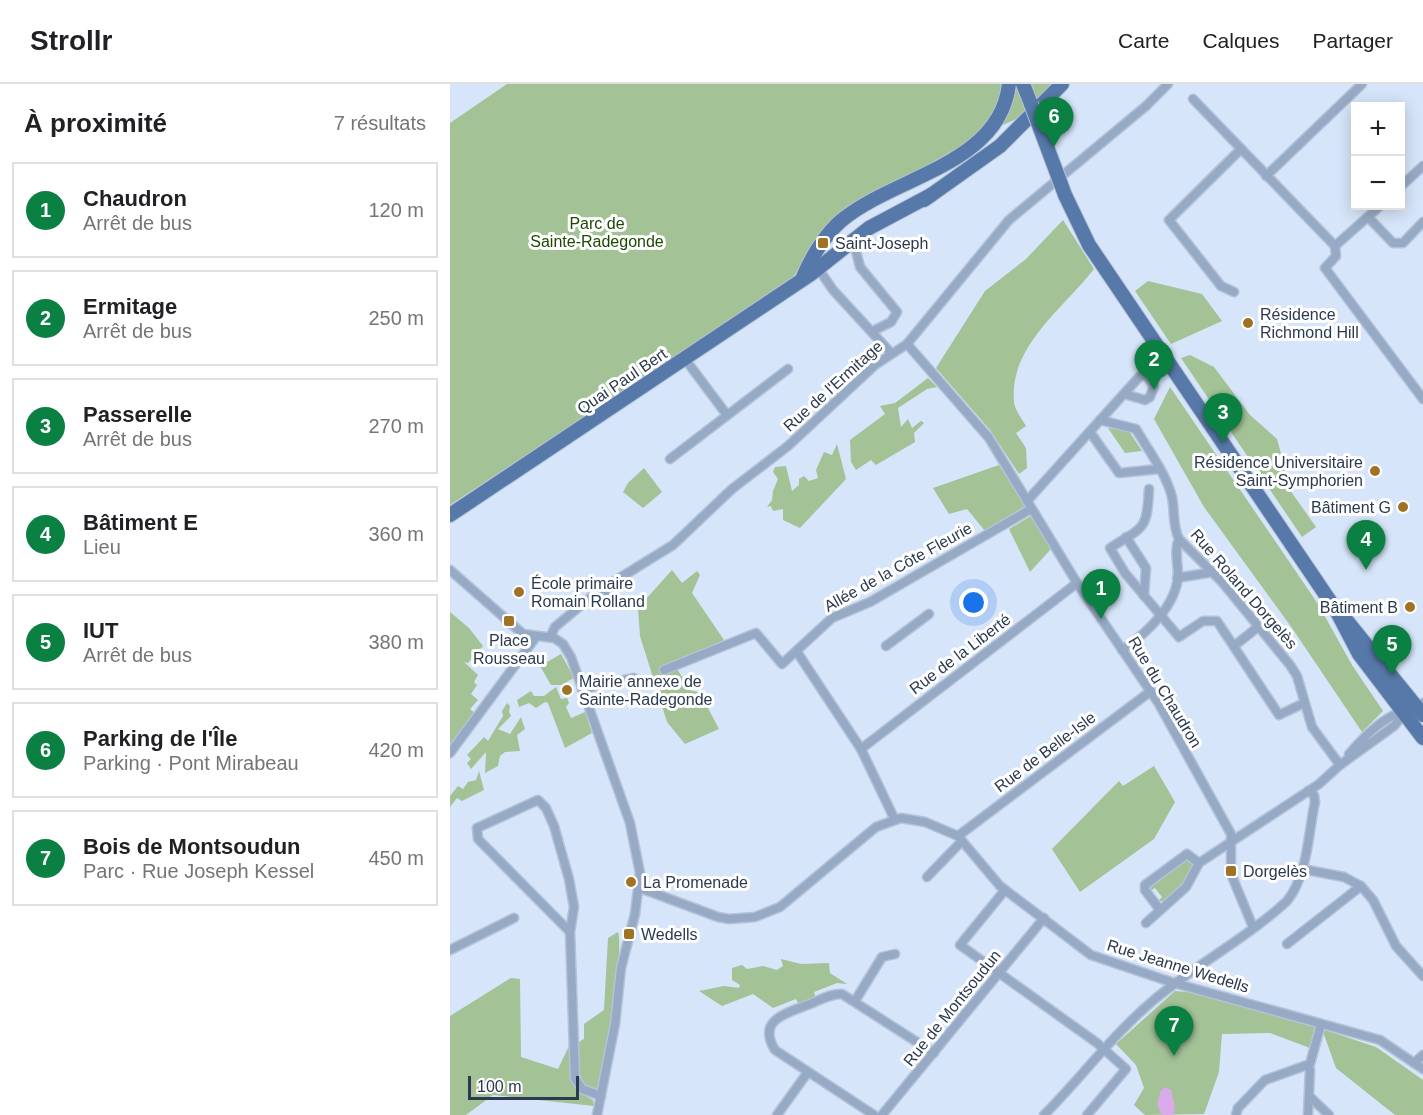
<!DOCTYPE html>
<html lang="fr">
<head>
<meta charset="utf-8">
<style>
	body { margin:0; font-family:Arial,sans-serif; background:#f2f2f2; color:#202124 }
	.controls { position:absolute; right:18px; top:18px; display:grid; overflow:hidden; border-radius:0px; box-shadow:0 3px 15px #0003 }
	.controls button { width:54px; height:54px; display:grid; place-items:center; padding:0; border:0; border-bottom:2px solid #e0e0e0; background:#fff; color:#202124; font:30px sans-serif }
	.scale { position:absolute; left:18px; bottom:15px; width:111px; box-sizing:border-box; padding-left:6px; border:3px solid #2c3a4f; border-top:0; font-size:16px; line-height:21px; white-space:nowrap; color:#2c3a4f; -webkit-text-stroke:4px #fff; paint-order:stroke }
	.you { position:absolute; left:524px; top:519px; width:21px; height:21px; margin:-15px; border:4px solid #fff; border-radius:50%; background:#1a73e8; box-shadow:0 0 0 9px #1a73e833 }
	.badge { display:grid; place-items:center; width:39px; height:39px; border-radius:50%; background:#0b8043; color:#fff; font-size:20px; font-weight:700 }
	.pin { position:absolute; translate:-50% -50px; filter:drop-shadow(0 2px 3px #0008) }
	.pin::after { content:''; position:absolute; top:32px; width:21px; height:18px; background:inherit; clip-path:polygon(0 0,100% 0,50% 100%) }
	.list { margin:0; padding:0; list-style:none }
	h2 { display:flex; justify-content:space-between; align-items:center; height:78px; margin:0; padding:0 24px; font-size:26px }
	h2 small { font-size:20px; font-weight:400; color:#757577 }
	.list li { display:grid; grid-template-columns:39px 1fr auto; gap:18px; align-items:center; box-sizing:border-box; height:96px; margin:0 12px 12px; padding:0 12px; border:2px solid #e0e0e0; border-radius:0px }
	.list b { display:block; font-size:22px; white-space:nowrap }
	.list p { margin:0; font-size:20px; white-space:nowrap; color:#757577 }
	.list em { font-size:20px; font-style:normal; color:#757577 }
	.map { position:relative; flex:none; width:973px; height:1031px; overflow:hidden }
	header { display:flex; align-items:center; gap:36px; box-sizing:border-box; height:84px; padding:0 30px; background:#fff; border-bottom:2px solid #e0e0e0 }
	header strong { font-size:28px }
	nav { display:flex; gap:33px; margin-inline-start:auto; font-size:21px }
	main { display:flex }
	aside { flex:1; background:#fff }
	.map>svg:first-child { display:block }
	.green { fill:#a3c296 }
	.water { fill:#d9abea }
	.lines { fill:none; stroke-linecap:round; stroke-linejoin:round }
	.minor-casing { stroke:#b4c3d7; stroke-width:11 }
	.primary-casing { stroke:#b4c3d7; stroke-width:16 }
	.minor { stroke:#97aac5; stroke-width:8 }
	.primary { stroke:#5779a9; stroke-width:14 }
	.primary-bridge-casing { stroke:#b4c3d7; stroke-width:16; stroke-linecap:butt }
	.primary-bridge { stroke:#5779a9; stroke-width:14 }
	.poi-dot { fill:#a07224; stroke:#fff; stroke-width:2 }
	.labels { text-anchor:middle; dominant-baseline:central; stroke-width:6; stroke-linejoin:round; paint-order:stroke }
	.park-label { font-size:16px; fill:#1e4704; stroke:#fff }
	.poi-label { font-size:16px; fill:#2c3a4f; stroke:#fff; text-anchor:start }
	.street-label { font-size:16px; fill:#2c3a4f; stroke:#fff }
</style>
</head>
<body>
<header>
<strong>Strollr</strong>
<nav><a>Carte</a><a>Calques</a><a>Partager</a></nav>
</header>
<main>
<aside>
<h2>À proximité<small>7 résultats</small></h2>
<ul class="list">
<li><span class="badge">1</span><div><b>Chaudron</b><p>Arrêt de bus</p></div><em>120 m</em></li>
<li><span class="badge">2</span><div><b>Ermitage</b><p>Arrêt de bus</p></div><em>250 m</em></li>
<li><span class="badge">3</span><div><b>Passerelle</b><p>Arrêt de bus</p></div><em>270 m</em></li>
<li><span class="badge">4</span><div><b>Bâtiment E</b><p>Lieu</p></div><em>360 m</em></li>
<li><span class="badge">5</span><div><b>IUT</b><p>Arrêt de bus</p></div><em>380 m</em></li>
<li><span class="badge">6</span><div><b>Parking de l'Île</b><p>Parking · Pont Mirabeau</p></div><em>420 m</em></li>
<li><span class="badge">7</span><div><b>Bois de Montsoudun</b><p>Parc · Rue Joseph Kessel</p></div><em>450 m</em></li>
</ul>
</aside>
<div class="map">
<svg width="973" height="1031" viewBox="0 0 973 1031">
	<rect width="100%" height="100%" fill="#d6e5f9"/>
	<g class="green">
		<polygon points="57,0 604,0 573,32 528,52 383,136 340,197 0,421 0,39"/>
		<path d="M613,136l31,49c-30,39 -85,77 -80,132 0,8 8,18 12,25l-10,7 10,15 1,20 -8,6 -29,-44 -54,-62 49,-77 41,-32z"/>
		<polygon points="698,197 752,210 772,237 721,260 685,207"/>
		<polygon points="740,271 764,283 800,331 827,355 842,409 866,443 852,453 731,274"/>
		<polygon points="478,294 487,303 477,305 448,324 451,343 458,335 462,344 471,337 474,339 464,349 465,358 426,381 421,376 406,386 401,378 400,356 435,330 430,322 445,319"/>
		<polygon points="720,303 868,520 902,581 933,627 912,648 842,544 754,423 704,335"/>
		<polygon points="658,344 679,347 692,367 675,369"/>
		<polygon points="387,360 396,395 350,444 333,436 333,425 323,427 321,422 317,423 322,416 323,407 328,395 323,388 325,383 336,382 342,407 349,401 349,395 354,392 359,397 368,394 366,386 374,368 382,371"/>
		<polygon points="549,381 575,422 535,447 517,425 499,430 483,404"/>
		<polygon points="194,384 212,408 193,424 173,408 178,399"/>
		<polygon points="581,432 601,465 580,488 559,445"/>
		<polygon points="222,486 232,499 247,487 250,491 242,509 274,556 224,580 240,606 250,609 269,645 235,660 217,638 190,552 188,524"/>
		<polygon points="0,528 19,544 33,562 18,579 14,578 28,591 24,598 27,601 21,610 28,616 20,625 25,629 0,663"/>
		<polygon points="111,570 124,594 111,601 101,601 90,582"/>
		<polygon points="106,603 111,615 117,614 119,619 116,623 121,634 135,628 142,649 115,664 98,619 95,618 86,624 79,619 69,623 67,616 81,607 84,612 94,612"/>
		<polygon points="57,619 60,622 59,628 61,632 48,645 60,650 71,633 75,645 67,651 70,667 55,668 50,672 48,682 35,689 36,668 21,685 17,679 21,675 17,671 34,653 38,657 53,632 52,627"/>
		<polygon points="704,682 725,718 704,755 630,808 602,765 669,697 673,702"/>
		<polygon points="29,687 34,706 12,717 7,714 0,723 0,712 8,702 13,705 18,698 26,696"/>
		<polygon points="737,775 744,782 733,800 713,817 708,817 712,813 705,804 700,807 701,802"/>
		<path d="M168,848c6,15 -11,145 -22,158 -23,-6 -17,-29 -17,-48l5,-3v-15l20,-14 4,-72z"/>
		<polygon points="331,875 351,880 379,879 380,889 397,900 387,899 364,908 366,915 349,921 346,915 323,924 303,910 272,922 249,907 274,902 289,904 290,901 282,896 282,884 292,881 297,885 313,882 327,886 333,882"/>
		<path d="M61,894l9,1 1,78 37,12 11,-23c2,28 -3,40 24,54l1,6 -101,-11 -27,20h-16v-99z"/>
		<polygon points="725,907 749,909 865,943 860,964 820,949 772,950 769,988 754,1030 695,1031 684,1021 694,1004 686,981 666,960"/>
		<polygon points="872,945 926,963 973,996 973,1031 945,1031 886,984"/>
	</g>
	<polygon class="water" points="715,1003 721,1006 725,1024 723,1031 712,1031 707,1021 711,1006"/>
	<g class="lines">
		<defs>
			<g id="minor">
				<polyline points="743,15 885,162 930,122"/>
				<polyline points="816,92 912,0"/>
				<polyline points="950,103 973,82"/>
				<polyline points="918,133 943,159 953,159 973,138"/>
				<polyline points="885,162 886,172 875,184 973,315"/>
				<polyline points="405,163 410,183 447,228 441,238 423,247"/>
				<polyline points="370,187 383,206 441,269"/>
				<polyline points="784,208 771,202 719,136 791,65"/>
				<polyline points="457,260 539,354 627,499 709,620 781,750 781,790 803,843"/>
				<polyline points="235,275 277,331"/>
				<path d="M650,336l36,9c12,21 30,44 36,68 3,14 0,28 7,42l43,43 68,83 7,11 15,51 28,38"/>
				<polyline points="640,348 669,389 709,385"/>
				<polyline points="220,375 338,285"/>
				<path d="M699,405c-2,42 -5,37 -39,59l15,25 54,64 24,-16h14l62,94 25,-12"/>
				<polyline points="577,417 690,292 697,292 704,302 700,313 695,316 674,310"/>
				<polyline points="676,453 696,484 694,512"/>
				<polyline points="0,486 73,550 104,554 113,560 121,573 180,739 190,789 185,830 171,884 165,940 147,1031"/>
				<polyline points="727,494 763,488"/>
				<polyline points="154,504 166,519"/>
				<polyline points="100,553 105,543 147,508 223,461 282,405 338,362 425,281 457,260 559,136 696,22 718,0"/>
				<polyline points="436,562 479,530"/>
				<polyline points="784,562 808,543"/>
				<path d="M672,566c24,-16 54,-44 56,-74 0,-13 -4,-26 1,-37"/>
				<polyline points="347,568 411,665 444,734"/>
				<polyline points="214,586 306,549 332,580 382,534 420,518 581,425"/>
				<polyline points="132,605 184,594"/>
				<polyline points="411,665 627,499"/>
				<polyline points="0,669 86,553"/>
				<path d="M899,670c12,-14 26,-29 43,-38 10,-5 19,-5 31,-13"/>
				<polyline points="508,752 701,607"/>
				<polyline points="852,785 894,793 911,802 923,816 946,862 973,892"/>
				<polyline points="477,793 511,758"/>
				<polyline points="190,804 268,833 279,835 305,833 330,823 426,743 451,734 475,738 508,752 550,802 641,871 724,899 930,956 973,985"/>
				<polyline points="555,806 510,861 647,959 676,985 637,1031"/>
				<polyline points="710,826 695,806 695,801 737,770 749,779"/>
				<polyline points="696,839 736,803 749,779 869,700 890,681 944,642 954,630"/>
				<polyline points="120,848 28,755 27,744 88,716 96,724 104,742 119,795 124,823 120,848 125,994 132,1005 151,1012"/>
				<polyline points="837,860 911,802"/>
				<polyline points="0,866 64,834"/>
				<polyline points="405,917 432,873 445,870"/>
				<polyline points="964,979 973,971"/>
				<polyline points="858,982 860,986 858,1031"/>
				<polyline points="860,1013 879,1031"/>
				<polyline points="327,1031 358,988"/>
				<path d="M424,1031l-99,-65c-19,-31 13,-37 35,-46 10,-4 22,-11 32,-10l92,59"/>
				<polyline points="432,1031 594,834"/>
				<path d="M594,1031c38,-38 69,-81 111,-116 42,-35 92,-61 132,-98 21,-26 21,-67 28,-99l-1,-7 -6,-4"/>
				<polyline points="786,1031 788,1024 815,996 860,980 871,940"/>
			</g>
			<g id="primary">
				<polyline points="573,0 581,20"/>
				<polyline points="615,111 639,161 886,526 909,570 973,654"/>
				<polyline points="474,116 550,62 612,0"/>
				<path d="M353,193c8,-19 22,-43 39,-57 53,-44 158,-55 167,-136"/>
				<polyline points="0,431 361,190 419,144 481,111"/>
				<polyline points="897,537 973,631"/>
			</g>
		</defs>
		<use href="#minor" class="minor-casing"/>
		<use href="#primary" class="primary-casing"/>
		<use href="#minor" class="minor"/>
		<use href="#primary" class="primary"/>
		<defs>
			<polyline id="primary-bridge" points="581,20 615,111"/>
		</defs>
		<use href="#primary-bridge" class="primary-bridge-casing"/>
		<use href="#primary-bridge" class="primary-bridge"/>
	</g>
	<g class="poi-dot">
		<rect x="367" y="153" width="12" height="12" rx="3"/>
		<circle cx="798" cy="239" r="6"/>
		<circle cx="925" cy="387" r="6"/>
		<circle cx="953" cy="423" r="6"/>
		<circle cx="69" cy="508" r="6"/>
		<circle cx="960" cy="523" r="6"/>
		<rect x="53" y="531" width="12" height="12" rx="3"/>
		<circle cx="117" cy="606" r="6"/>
		<rect x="775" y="781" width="12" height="12" rx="3"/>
		<circle cx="181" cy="798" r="6"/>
		<rect x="173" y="844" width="12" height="12" rx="3"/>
	</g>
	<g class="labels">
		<g class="park-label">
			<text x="147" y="139">Parc de<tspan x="147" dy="18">Sainte-Radegonde</tspan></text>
		</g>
		<g class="poi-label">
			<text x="385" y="159">Saint-Joseph</text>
			<text x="810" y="230">Résidence<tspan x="810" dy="18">Richmond Hill</tspan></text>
			<text x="913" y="378" text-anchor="end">Résidence Universitaire<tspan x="913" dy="18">Saint-Symphorien</tspan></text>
			<text x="941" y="423" text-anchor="end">Bâtiment G</text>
			<text x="81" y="499">École primaire<tspan x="81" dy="18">Romain Rolland</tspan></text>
			<text x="948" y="523" text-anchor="end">Bâtiment B</text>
			<text x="59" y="556" text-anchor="middle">Place<tspan x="59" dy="18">Rousseau</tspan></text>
			<text x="129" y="597">Mairie annexe de<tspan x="129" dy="18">Sainte-Radegonde</tspan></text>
			<text x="793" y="787">Dorgelès</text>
			<text x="193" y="798">La Promenade</text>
			<text x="191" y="850">Wedells</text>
		</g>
		<g class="street-label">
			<text transform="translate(172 297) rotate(-34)">Quai Paul Bert</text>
			<text transform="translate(383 302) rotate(-42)">Rue de l'Ermitage</text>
			<text transform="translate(448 483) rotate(-29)">Allée de la Côte Fleurie</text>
			<text transform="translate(794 505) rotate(49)">Rue Roland Dorgelès</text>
			<text transform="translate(510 570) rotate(-37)">Rue de la Liberté</text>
			<text transform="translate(715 608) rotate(59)">Rue du Chaudron</text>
			<text transform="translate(595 668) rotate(-37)">Rue de Belle-Isle</text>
			<text transform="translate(728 882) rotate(17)">Rue Jeanne Wedells</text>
			<text transform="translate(502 924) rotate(-51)">Rue de Montsoudun</text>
		</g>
	</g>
</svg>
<div class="controls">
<button>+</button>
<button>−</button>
</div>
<div class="scale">100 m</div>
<div class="you"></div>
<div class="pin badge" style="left:651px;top:535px">1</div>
<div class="pin badge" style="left:704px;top:306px">2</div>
<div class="pin badge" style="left:773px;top:359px">3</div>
<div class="pin badge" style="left:916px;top:486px">4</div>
<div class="pin badge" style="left:942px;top:591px">5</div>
<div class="pin badge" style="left:604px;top:63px">6</div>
<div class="pin badge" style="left:724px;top:972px">7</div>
</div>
</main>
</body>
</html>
